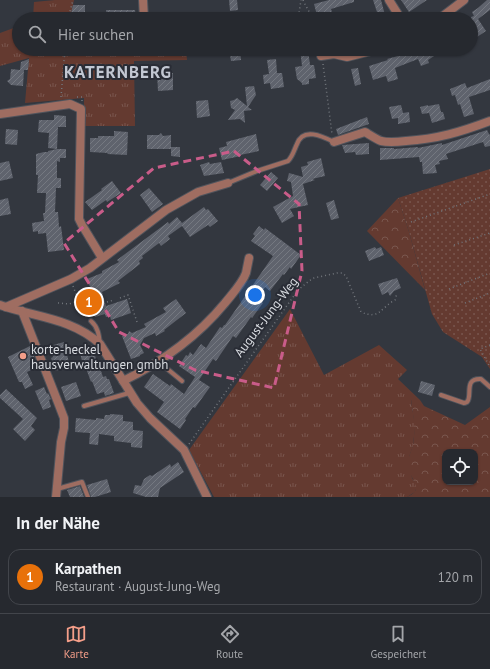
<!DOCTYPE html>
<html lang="de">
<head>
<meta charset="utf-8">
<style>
	body { margin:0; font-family:"PT Sans",sans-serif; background:#32353b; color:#f1f3f6 }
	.controls { position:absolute; right:12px; bottom:12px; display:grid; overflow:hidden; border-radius:8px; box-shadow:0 1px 3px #0004 }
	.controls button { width:36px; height:36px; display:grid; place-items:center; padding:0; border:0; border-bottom:1px solid #42454b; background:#26292f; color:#f1f3f6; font:20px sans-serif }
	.you { position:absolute; left:255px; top:295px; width:14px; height:14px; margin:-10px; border:3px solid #fff; border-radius:50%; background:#1a73e8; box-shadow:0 0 0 6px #1a73e833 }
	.badge { display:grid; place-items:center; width:26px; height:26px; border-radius:50%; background:#f49e89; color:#fff; font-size:13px; font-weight:700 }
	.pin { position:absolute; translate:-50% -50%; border:2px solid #fff; box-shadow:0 1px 4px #0006 }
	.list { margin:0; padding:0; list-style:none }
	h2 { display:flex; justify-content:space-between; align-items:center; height:52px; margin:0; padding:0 16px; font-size:17px }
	h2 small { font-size:13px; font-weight:400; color:#a4a6aa }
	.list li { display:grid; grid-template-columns:26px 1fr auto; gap:12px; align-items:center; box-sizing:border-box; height:56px; margin:0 8px 8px; padding:0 8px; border:1px solid #42454b; border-radius:12px }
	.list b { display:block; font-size:15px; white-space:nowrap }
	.list p { margin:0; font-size:13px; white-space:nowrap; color:#a4a6aa }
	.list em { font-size:13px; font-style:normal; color:#a4a6aa }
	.icon { flex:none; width:22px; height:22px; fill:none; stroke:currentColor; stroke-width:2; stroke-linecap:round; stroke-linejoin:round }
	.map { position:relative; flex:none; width:490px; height:497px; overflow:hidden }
	.search { position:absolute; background:#26292f; box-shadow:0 1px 3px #0004; left:12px; right:12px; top:12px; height:44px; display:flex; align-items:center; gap:10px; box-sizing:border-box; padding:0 14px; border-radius:22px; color:#a4a6aa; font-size:15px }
	.sheet { height:116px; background:#26292f }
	nav { display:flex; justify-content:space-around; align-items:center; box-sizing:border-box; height:56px; border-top:1px solid #42454b; background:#26292f; font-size:11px; color:#a4a6aa }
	nav a { display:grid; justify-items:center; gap:2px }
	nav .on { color:#f49e89 }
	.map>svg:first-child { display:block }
	.grass { fill:url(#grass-tufts) }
	.forest { fill:url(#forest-crowns); fill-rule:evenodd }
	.park { fill:url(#park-dots) }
	.building { fill:url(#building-hatch) }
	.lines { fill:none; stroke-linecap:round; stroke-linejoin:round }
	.lane-casing { stroke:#51545c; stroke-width:6 }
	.street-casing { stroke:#51545c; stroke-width:10 }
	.path { stroke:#72767c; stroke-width:1.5; stroke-dasharray:1 3; stroke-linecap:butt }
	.lane { stroke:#9f6d61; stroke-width:4 }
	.street { stroke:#9f6d61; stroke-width:8 }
	.marked { fill:none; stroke:#c95c89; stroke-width:3; stroke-dasharray:8 5; stroke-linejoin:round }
	.poi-dot { fill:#f49e89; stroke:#292c35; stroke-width:1.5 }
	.labels { text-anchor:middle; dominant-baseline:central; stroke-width:4; stroke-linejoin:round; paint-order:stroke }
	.street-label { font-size:13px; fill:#d7dadf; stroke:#292c35 }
	.poi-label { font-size:13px; fill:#d7dadf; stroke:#292c35; text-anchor:start }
	.district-label { font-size:17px; font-weight:bold; letter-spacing:1px; fill:#c2c7d2; stroke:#292c35 }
</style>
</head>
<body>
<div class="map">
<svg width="490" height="497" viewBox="0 0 490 497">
	<defs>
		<pattern id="grass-tufts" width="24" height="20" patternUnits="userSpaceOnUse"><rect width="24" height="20" fill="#643a30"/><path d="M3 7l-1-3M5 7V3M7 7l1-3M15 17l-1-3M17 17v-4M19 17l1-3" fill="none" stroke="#79564e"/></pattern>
		<pattern id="forest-crowns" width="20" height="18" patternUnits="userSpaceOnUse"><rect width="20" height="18" fill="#643a30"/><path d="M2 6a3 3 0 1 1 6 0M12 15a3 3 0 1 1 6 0" fill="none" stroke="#79564e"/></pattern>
		<pattern id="park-dots" width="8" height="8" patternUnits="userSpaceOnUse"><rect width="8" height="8" fill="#643a30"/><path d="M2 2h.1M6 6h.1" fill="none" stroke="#79564e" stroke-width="1.8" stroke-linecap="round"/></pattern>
		<pattern id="building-hatch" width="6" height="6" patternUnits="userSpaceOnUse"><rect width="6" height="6" fill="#5f636d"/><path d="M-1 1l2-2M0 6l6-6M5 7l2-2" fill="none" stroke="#757981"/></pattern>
	</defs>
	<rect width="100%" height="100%" fill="#33373f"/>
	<g class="grass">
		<polygon points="55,0 74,0 70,19 33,19 34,2"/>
		<polygon points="19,26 19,49 186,49 187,60 134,61 135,126 84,126 84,98 25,103 29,58 0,66 0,33"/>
		<polygon points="290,309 324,375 379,345 407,370 398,379 420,400 411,400 415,426 413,446 409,457 412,478 416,484 416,489 415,492 407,497 214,497 189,450"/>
	</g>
	<g class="forest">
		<polygon points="398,198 409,232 425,290 367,231"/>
		<path d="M411,399l9,1 4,6 41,19 25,-18v90h-83c4,-2 8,-4 9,-8 1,-5 -7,-15 -8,-23 -1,-7 3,-14 5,-21 3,-16 0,-30 -2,-46zM445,452h30v30h-30z"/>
	</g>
	<polygon class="park" points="490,169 490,369 482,357 443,332 432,314 409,232 398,198"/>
	<g class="building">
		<polygon points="229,0 237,0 238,10 230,11"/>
		<polygon points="329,0 354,0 354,2 331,9 333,16 324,19 318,19 314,4"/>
		<polygon points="373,0 381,0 386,19 376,19 374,13 377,12"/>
		<polygon points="401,0 427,0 409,12"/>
		<polygon points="487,0 490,0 490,10 478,19 486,31 474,39 471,34 471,17 474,16 472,12 478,8"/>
		<polygon points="73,5 85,5 85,13 71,13"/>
		<polygon points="106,10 135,10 136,18 107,19"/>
		<polygon points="229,49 240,49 241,60 231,61"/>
		<polygon points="300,49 308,49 310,65 314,65 316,78 309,79 309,84 302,85 302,83 297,79 295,67 302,66"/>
		<polygon points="413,49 445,49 428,60 429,63 421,66 418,59 395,68 398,79 388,82 386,76 373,80 369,66 388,60 387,59 405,54 404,52"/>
		<polygon points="29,59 28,70 24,70 23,86 11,85 7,81 10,79 11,69 20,70 21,62"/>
		<polygon points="276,59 277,73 282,73 284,87 271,89 270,83 264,84 263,75 269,74 267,60"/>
		<polygon points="358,68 361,84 355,86 351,69"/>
		<polygon points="157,73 173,73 173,90 158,91"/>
		<polygon points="490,79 490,90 469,97 474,114 464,117 460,104 458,105 455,95 452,96 450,89 465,83 467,88"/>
		<polygon points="254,86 256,95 248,107 252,110 244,111 245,123 240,119 228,120 235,110 231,108 230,101 234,100 237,98 247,106 245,87"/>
		<polygon points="208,100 210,116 197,118 196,101"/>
		<polygon points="439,104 441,112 443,112 445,119 432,123 429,113 422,114 420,107 428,105 428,106"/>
		<polygon points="401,105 403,113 409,112 410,122 398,124 398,118 392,119 389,107"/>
		<polygon points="54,115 66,116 66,127 58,127 57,149 66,149 66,158 60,158 60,162 57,161 57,178 61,178 61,188 56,188 55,212 58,212 59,227 61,226 64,250 48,252 46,233 38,234 38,231 33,232 32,223 44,221 43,213 45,213 46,193 37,193 38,175 36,175 36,154 44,152 48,152 48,151 57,149 48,148 49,133 38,132 39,120 54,120"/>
		<polygon points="367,117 369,124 338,135 336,129"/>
		<polygon points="6,129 18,130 17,145 5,144"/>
		<polygon points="487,130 489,134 490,135 490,146 485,147 483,142 446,154 448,159 439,161 440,164 435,165 437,173 423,174 422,162 420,162 419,157 380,160 380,148 394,148 394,149 418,147 418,148 442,143 442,145"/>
		<polygon points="114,131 128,132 127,155 107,154 108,153 90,152 90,138 98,138 98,136 114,136"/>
		<polygon points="161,133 163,136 171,135 171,147 180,147 180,157 171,156 171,149 147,149 147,135 159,135"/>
		<polygon points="256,134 259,151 240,155 241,156 222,160 219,148 227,146 226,142"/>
		<polygon points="369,143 369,154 356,155 355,152 345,153 342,145"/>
		<polygon points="321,158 325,176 312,179 315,180 303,184 308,205 290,209 294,216 282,223 273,207 293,196 291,182 287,181 289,173 303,177 301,167 308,165 307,162"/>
		<polygon points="9,161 13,178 0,181 0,163"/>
		<polygon points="209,162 210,164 221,162 224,173 204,176 200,165"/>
		<polygon points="271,172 278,178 267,191 260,185"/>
		<polygon points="112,181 121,193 107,202 106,200 92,210 85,202 102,190 101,189"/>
		<polygon points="149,188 163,204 152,212 140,195"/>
		<polygon points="8,198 11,214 0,216 0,200"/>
		<polygon points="334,200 339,218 331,220 326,203"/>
		<polygon points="204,207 206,210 208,209 218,221 210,227 208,225 190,237 182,226 168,236 170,239 161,246 159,243 142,256 143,258 139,261 140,264 118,281 120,283 102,292 106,306 127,299 131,313 111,320 110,316 106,317 105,314 95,317 94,315 89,317 87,309 85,309 78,291 90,287 87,279 102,273 102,271 119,262 117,260 164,225 168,222 169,224 177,217 182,223"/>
		<polygon points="259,226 264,230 265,228 301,255 291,269 290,267 284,275 283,274 270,291 265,287 257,299 263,303 252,318 251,317 236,338 233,336 216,361 213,359 199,380 210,387 195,408 193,407 185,419 186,420 180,429 157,412 164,402 144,387 153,374 170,386 171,384 184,394 195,377 179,366 186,355 188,356 190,352 193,355 201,344 206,348 220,327 222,328 224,325 225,325 273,256 251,241 255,236 253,234"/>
		<polygon points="375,247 376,249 381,247 384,255 369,261 365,251"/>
		<polygon points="397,278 401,288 394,291 390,296 388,292 382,295 378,284"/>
		<polygon points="176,299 186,313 164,330 165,331 156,336 155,333 144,338 140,345 144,353 140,355 140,356 131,359 122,336 128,334 129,331 132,333 146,327 144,324 166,312 163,308"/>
		<polygon points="64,342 70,367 55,371 51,358 53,357 50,346"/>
		<polygon points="92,345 98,366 99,365 103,377 106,376 107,379 109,379 114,393 105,396 104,392 97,394 92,381 91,382 83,360 82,361 79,349"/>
		<polygon points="30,346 38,367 27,372 33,385 25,389 22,382 19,382 8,357"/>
		<polygon points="421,381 435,385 432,396 418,392"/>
		<polygon points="76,382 81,396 66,401 61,387"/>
		<polygon points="44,387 47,394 48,393 51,399 49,400 51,407 43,410 35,391"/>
		<polygon points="6,389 37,418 31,426 35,430 25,441 13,429 23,419 0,398 0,395"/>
		<polygon points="110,414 123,415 123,421 133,422 133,430 143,431 142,448 131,447 131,443 114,441 114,436 99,434 98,445 89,444 90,433 75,432 76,418 96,420 96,418 104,419 105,415 110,415"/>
		<polygon points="178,462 184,472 160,488 158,497 146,497 133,493 135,485 141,486 144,479 150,475 152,476 170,464 171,467"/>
		<polygon points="107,479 111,492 95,497 91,497 87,485"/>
		<polygon points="80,486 84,497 70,497 67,490"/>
	</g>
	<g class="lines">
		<defs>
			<g id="lane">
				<path d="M228,183l29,-12 31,-10c5,-5 6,-11 9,-17 6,-17 25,-8 37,-2"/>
				<path d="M91,321c7,6 8,14 9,23"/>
				<polyline points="160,361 165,367 182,381"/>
				<path d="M441,395l23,8c1,0 3,-1 3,-1 6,-6 -4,-24 14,-23l9,8"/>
				<polyline points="84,406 129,393"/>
				<polyline points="57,489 82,482 88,497"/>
			</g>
			<g id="street">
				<polyline points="143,0 144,19"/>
				<polyline points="389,0 401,19"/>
				<polyline points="238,19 244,18"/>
				<polyline points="439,19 464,0"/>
				<polyline points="321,56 334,54 347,57 379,49"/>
				<polyline points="0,114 70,104 81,109 79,219 82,225 102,258"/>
				<path d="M334,142l31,-10c5,3 11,7 16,9 8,2 17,1 25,0 31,-2 55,-9 84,-20"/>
				<path d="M0,305c34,12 72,13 100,39l37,59 13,15 34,32 23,47"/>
				<polyline points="6,307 71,279 90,268 166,210 198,192 228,183"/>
				<polyline points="22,311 59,405 64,418 64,428 61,442 56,497"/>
				<path d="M123,381c39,-19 74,-44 102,-78 7,-9 17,-19 21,-30 1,-5 2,-10 3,-15"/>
			</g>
		</defs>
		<use href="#lane" class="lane-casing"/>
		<use href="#street" class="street-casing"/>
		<g class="path">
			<path d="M303,0c3,7 7,12 9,19"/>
			<polyline points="252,18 299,13 301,0"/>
			<polyline points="68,19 73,0"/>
			<polyline points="323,64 332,134"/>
			<polyline points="61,97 65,49"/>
			<polyline points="77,97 82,97 82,101"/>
			<polyline points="411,222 490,194"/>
			<polyline points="454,245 490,233"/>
			<polyline points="73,286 83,313 87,317"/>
			<polyline points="449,289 490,273"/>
			<polyline points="120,298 128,295 137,322"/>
			<polyline points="107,302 114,300"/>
			<polyline points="58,303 69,304 78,301"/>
			<polyline points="465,303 490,293"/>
			<polyline points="490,345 480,349 490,367"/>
			<path d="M189,444l109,-154 11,-9 5,-3 23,-5h5l4,3 15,36c19,8 19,-4 34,-12l2,-7"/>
		</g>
		<use href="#lane" class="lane"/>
		<use href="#street" class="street"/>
	</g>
	<path class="marked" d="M234,151l65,53 3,67 -28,117 -79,-18 -76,-38 -55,-89 90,-75z"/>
	<circle class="poi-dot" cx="23" cy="356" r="4"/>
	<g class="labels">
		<g class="street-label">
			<text transform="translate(266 317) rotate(-53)">August-Jung-Weg</text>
		</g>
		<g class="poi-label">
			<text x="31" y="349">korte-heckel<tspan x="31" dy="15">hausverwaltungen gmbh</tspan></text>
		</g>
		<g class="district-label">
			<text x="118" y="72">KATERNBERG</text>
		</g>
	</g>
</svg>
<div class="controls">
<button><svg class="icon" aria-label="locate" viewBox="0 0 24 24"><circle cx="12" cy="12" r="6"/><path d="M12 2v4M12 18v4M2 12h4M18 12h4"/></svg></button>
</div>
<div class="you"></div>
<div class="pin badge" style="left:89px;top:302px;background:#e8710a">1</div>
<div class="search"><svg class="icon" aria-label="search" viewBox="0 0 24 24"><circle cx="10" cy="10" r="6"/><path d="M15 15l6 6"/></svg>Hier suchen</div>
</div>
<section class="sheet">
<h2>In der Nähe<small></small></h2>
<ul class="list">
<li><span class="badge" style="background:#e8710a">1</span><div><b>Karpathen</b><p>Restaurant · August-Jung-Weg</p></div><em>120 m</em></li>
</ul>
</section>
<nav>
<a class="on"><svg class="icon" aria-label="map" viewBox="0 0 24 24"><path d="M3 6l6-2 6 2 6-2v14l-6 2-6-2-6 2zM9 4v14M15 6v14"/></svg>Karte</a>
<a><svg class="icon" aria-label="directions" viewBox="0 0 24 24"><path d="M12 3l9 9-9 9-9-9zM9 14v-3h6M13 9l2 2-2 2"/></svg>Route</a>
<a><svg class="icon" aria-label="saved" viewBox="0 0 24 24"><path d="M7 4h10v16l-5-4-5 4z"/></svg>Gespeichert</a>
</nav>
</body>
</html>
